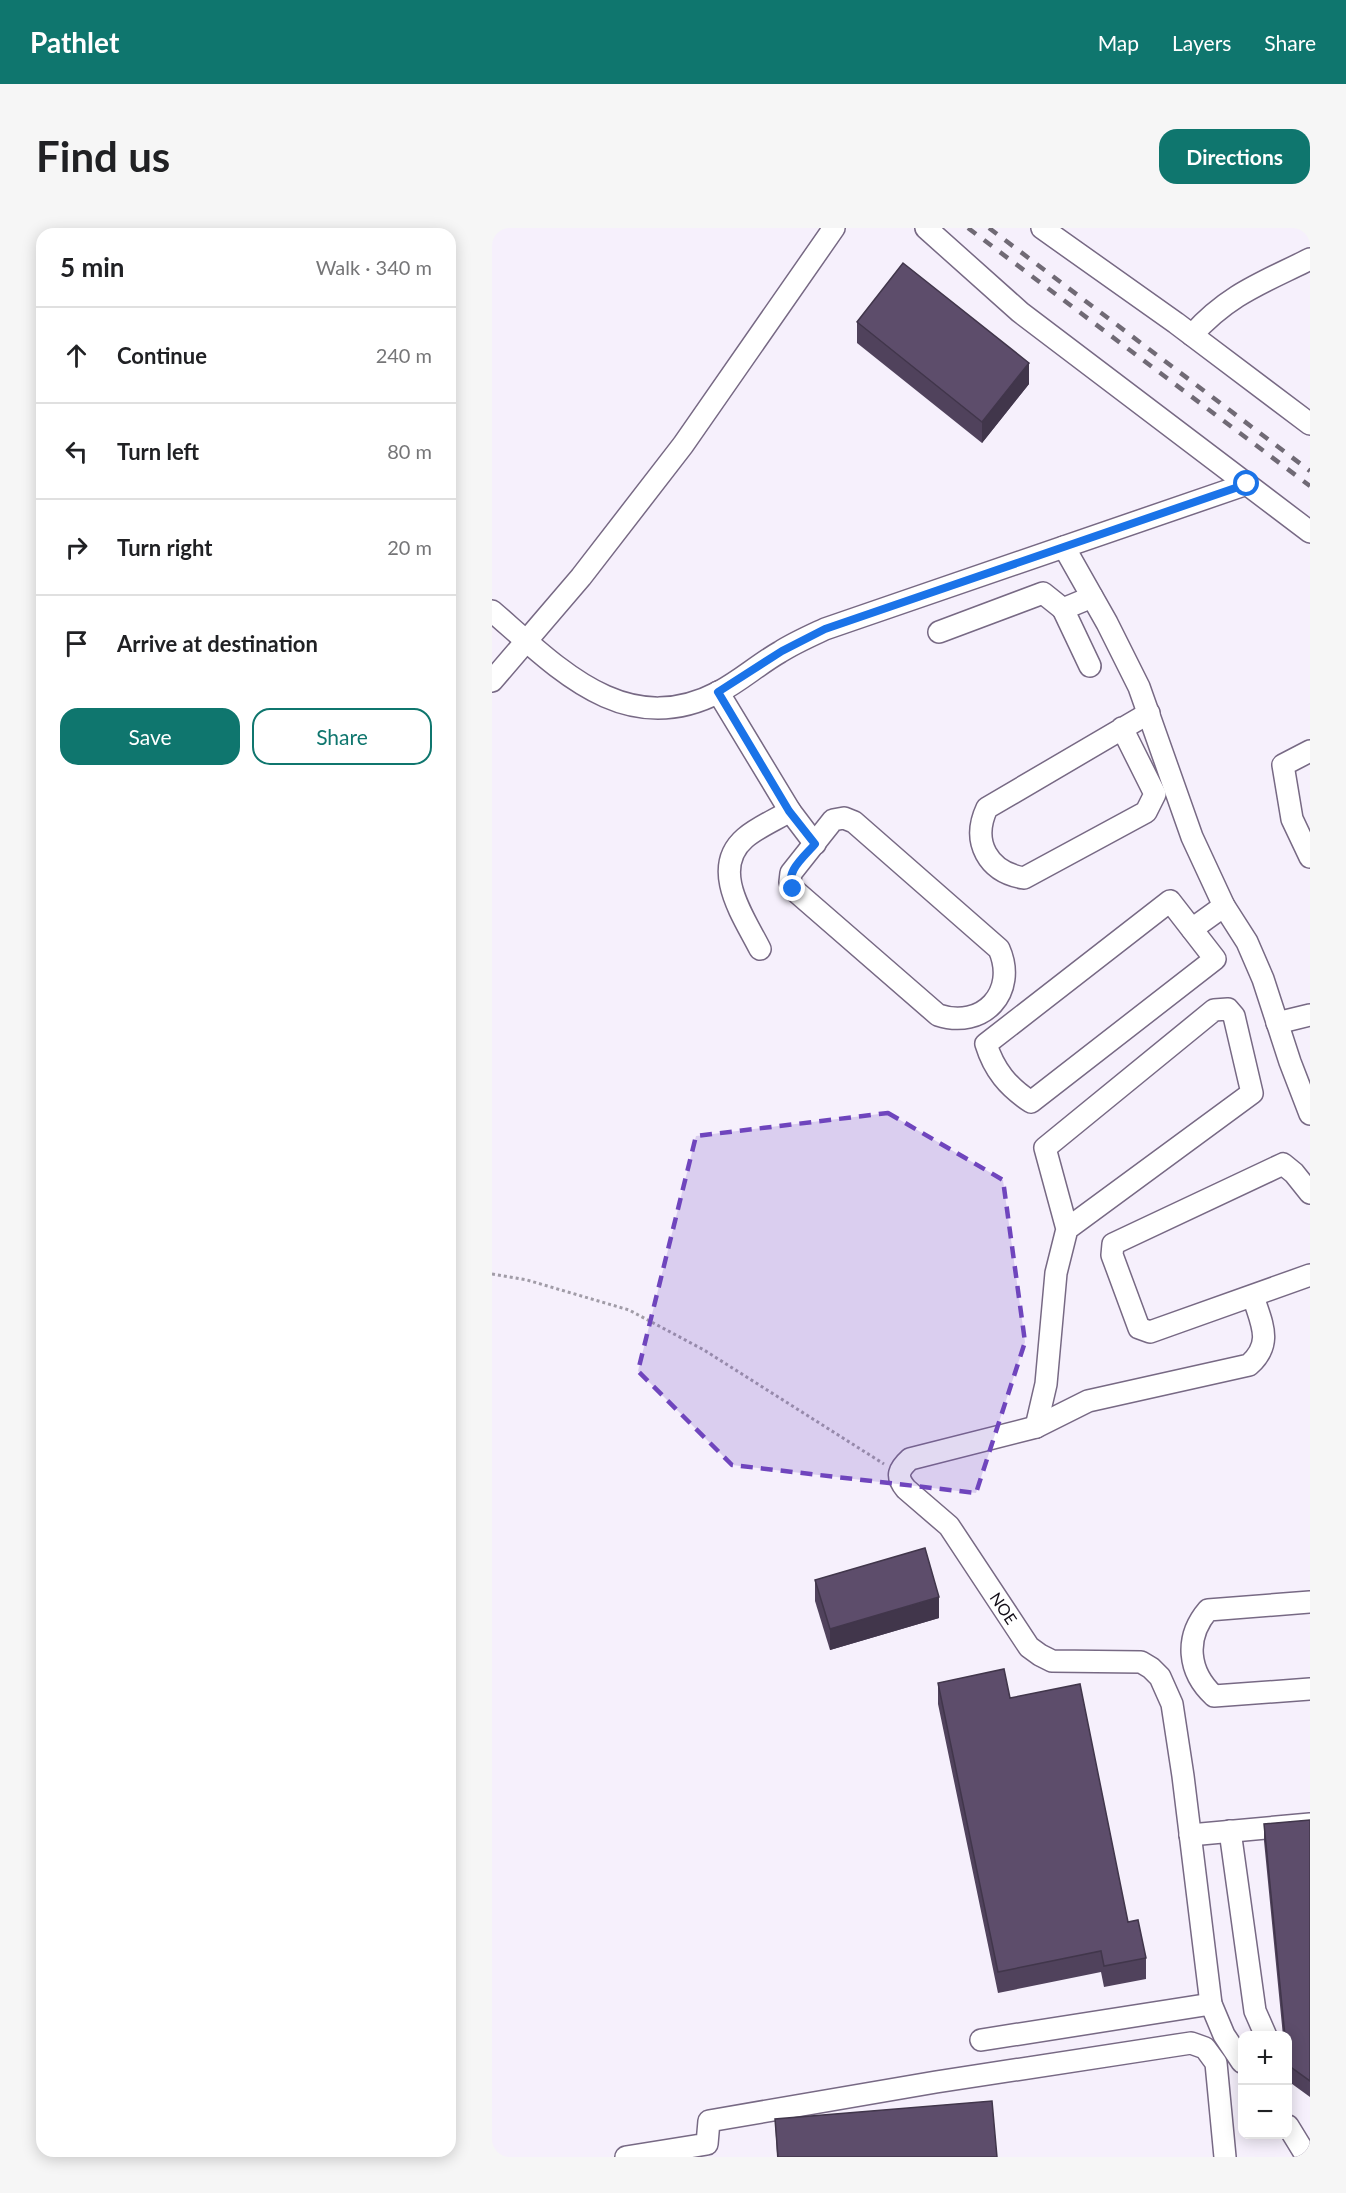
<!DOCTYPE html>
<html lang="en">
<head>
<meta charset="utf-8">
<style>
	body { margin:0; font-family:Lato,sans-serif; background:#f6f6f6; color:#202124 }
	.controls { position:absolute; right:18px; bottom:18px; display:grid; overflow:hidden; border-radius:12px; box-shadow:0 3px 15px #0003 }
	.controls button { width:54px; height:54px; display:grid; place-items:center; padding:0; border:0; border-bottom:2px solid #e0e0e0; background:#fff; color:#202124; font:30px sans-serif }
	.stop { position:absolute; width:18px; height:18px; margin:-14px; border:4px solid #1a73e8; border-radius:50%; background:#fff }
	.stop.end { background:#1a73e8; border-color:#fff; box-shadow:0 2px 6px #0008 }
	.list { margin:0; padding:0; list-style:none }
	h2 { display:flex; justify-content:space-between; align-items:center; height:78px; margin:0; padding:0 24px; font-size:26px }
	h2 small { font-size:20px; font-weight:400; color:#757577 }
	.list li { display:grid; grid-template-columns:39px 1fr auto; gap:18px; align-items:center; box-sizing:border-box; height:96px; padding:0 24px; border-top:2px solid #e0e0e0 }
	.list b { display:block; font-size:22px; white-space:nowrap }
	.list em { font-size:20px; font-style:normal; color:#757577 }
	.actions { display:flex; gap:12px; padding:18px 24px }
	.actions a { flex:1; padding:14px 0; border:2px solid #0f766e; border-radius:18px; text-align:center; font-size:21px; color:#0f766e }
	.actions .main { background:#0f766e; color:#fff }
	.icon { flex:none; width:33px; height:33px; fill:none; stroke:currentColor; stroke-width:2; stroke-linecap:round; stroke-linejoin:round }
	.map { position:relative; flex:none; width:818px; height:1929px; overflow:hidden; border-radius:18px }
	header { display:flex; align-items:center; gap:36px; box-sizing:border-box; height:84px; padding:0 30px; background:#0f766e; color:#fff }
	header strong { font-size:28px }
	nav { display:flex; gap:33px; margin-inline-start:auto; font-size:21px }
	.intro { display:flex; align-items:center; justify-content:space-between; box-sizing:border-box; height:144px; padding:0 36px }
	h1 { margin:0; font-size:42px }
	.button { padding:15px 27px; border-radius:18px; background:#0f766e; color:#fff; font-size:21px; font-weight:700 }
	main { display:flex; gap:36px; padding:0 36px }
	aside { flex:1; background:#fff; border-radius:18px; box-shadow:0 3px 15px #0003 }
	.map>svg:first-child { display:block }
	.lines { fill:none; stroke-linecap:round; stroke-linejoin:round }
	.minor-casing { stroke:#776984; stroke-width:24 }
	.path { stroke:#a19ca7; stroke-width:3; stroke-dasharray:3 3; stroke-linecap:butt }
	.minor { stroke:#fff; stroke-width:21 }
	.rail { stroke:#706a75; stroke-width:4.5; stroke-dasharray:10 10; stroke-linecap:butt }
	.wall { fill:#50425c }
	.shaded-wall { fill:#41364b }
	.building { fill:#5d4d6b; stroke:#41364b; stroke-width:1.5 }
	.route { stroke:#1a73e8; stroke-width:8 }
	.marked { fill:#6f45bd; fill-opacity:0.2; stroke:#6f45bd; stroke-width:4.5; stroke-dasharray:12 8; stroke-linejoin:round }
	.labels { text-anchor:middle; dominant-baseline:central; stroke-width:6; stroke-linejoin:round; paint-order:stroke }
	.street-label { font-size:16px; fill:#110c16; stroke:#fff }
</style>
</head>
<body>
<header>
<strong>Pathlet</strong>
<nav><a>Map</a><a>Layers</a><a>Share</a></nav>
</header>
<div class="intro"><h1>Find us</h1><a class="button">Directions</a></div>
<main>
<aside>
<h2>5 min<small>Walk · 340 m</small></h2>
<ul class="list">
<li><svg class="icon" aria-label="ahead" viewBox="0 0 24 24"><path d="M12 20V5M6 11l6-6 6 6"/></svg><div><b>Continue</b></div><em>240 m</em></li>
<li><svg class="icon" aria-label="left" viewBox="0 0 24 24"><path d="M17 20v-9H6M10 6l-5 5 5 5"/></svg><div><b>Turn left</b></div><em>80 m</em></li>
<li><svg class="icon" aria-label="right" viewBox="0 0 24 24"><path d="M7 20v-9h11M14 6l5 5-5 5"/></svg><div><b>Turn right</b></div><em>20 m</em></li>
<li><svg class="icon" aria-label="arrive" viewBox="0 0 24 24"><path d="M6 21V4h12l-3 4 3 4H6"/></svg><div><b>Arrive at destination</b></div></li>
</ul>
<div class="actions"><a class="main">Save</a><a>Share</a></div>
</aside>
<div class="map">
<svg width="818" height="1929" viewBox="0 0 818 1929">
	<rect width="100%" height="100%" fill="#f6f0fc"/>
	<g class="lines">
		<defs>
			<g id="minor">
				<polyline points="434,0 528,84 818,304"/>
				<polyline points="550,0 684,95 818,196"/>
				<path d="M700,107c37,-41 70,-52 118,-76"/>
				<polyline points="572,319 615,395 647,459 700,609 732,678 755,714 771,751 798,834 818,886"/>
				<path d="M0,383c66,57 133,130 227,81 21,-11 40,-28 61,-40 14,-9 30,-16 45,-23l422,-145"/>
				<polyline points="447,404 551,365 571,381"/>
				<polyline points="598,438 571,381 600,369"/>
				<polyline points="0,453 89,349 191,217 342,0"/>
				<polyline points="226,464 298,583 323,616"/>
				<path d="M630,500l33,66 -9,18 -122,66c-36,-6 -53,-36 -37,-70l162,-95"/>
				<polyline points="818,523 791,537 800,591 818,629"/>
				<path d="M352,590l10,4 145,127c19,43 -16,81 -61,66l-145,-126 -3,-7 1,-9 42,-53z"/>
				<path d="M678,673l45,58 -184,143c-23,-15 -37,-32 -45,-58z"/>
				<polyline points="700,701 732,678"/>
				<path d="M268,721c-16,-32 -51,-80 -15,-111 13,-11 30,-18 45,-27"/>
				<polyline points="785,795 818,787"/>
				<polyline points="818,965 802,945 791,936 621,1016 620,1027 647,1100 658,1104 818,1047"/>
				<polyline points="544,1199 554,1156 564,1045 575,1001 760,865 742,788 736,781 722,782 553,920 575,1001"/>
				<path d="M818,1374l-102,8c-24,28 -20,62 6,86l96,-7"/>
				<polyline points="738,1603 763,1783 774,1808"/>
				<polyline points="698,1607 818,1596"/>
				<polyline points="489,1812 719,1776"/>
				<path d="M750,1834l-18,-27 -13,-31 -28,-228 -11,-72 -12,-27 -9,-9 -10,-6 -89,-1 -12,-6 -11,-8 -80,-121 -43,-37c-11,-13 -7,-20 4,-30l126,-32 52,-26 161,-36c25,-22 12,-42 4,-69"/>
				<polyline points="796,1898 815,1929"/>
				<polyline points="134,1929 215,1916 217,1893 444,1854 699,1815 713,1820 724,1835 733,1929"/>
			</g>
		</defs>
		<use href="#minor" class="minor-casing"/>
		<polyline class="path" points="0,1046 35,1052 137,1082 212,1122 392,1236"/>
		<use href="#minor" class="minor"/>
		<g class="rail">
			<polyline points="476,0 818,258"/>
			<polyline points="497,0 818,243"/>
		</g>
	</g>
	<g class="wall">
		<polygon points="365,94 537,156 490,215 365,115"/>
		<polygon points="323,1352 447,1390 338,1422 323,1373"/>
		<polygon points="446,1455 518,1470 636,1694 654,1730 654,1751 612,1759 609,1744 506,1765 446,1476"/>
		<polygon points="818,1592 818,1869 796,1853 795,1808 791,1808 772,1613 772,1596"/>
		<polygon points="283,1891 505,1929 285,1929"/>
	</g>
	<g class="shaded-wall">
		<polygon points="537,135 537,156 490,215 490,194"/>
		<polygon points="447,1369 447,1390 338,1422 338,1401"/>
	</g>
	<g class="building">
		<polygon points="411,35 537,135 490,194 365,94"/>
		<polygon points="433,1320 447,1369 338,1401 323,1352"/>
		<polygon points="512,1441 518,1470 588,1456 636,1694 646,1692 654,1730 612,1738 609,1723 506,1744 446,1455"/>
		<polygon points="818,1592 818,1853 796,1837 795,1808 793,1808 772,1596"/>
		<polygon points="500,1873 505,1929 286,1929 283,1891"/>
	</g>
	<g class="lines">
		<path class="route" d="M301,661c-9,-17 11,-32 22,-45l-26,-33 -71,-119 64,-41 43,-22 422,-145"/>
	</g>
	<path class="marked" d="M396,885l115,67 22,162 -49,151 -244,-28 -94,-94 58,-235z"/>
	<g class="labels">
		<g class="street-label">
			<text transform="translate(512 1380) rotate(56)">NOE</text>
		</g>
	</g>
</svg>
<div class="controls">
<button>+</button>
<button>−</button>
</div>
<div class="stop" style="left:755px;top:256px"></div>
<div class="stop end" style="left:301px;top:661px"></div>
</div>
</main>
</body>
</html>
